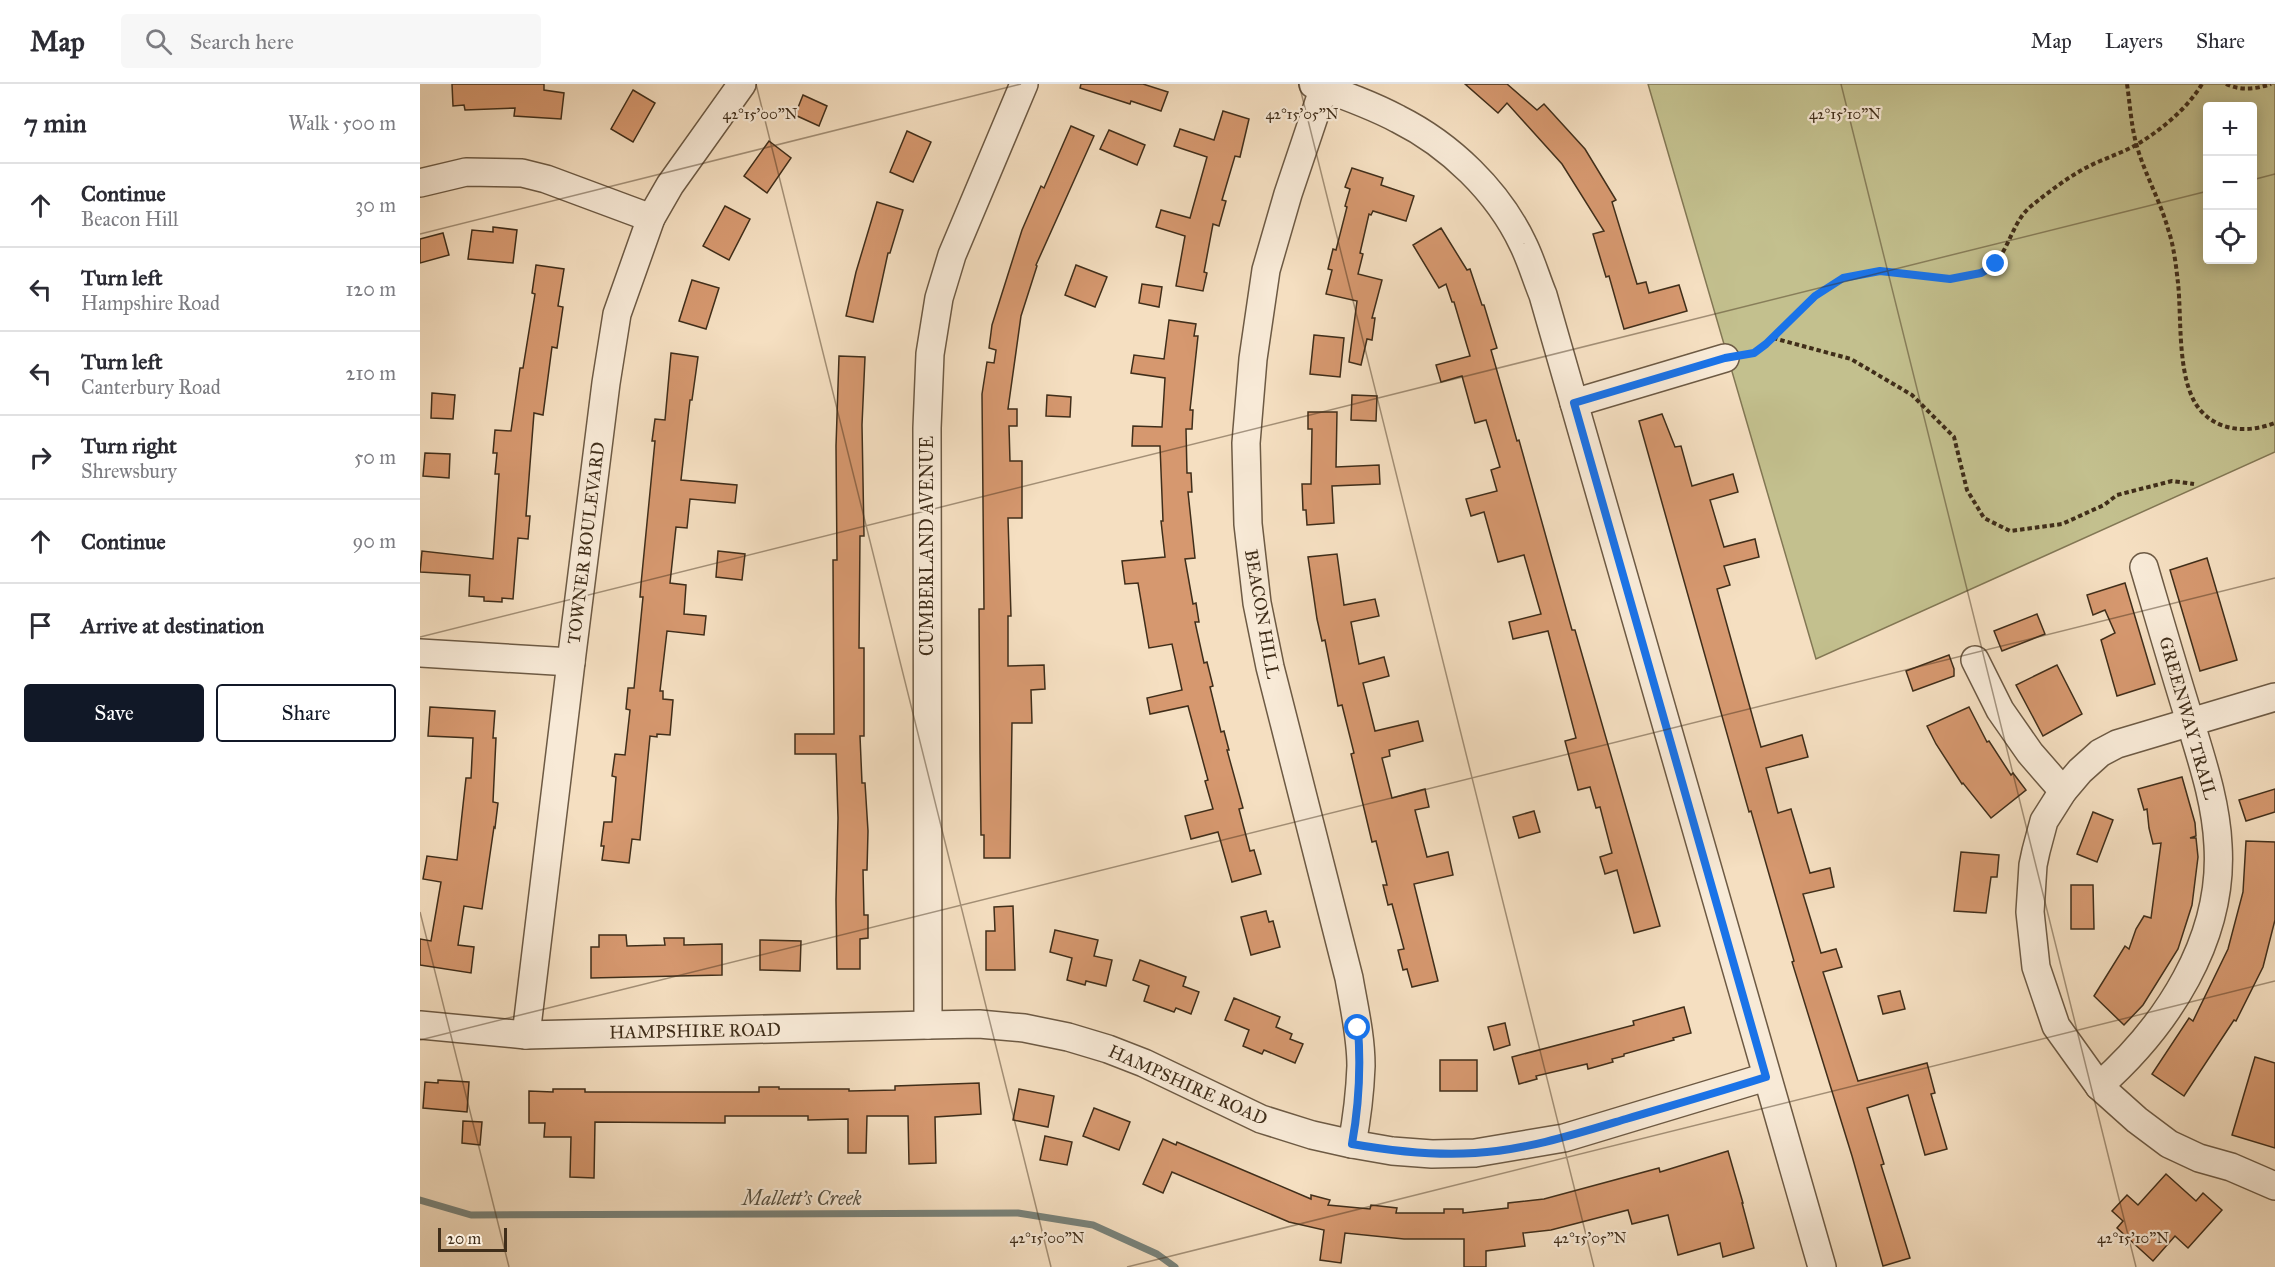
<!DOCTYPE html>
<html lang="en">
<head>
<meta charset="utf-8">
<style>
	body { margin:0; font-family:"IM FELL Great Primer",serif; background:#f7f7f7; color:#2b2b33 }
	.controls { position:absolute; right:18px; top:18px; display:grid; overflow:hidden; border-radius:6px; box-shadow:0 3px 15px #0003 }
	.controls button { width:54px; height:54px; display:grid; place-items:center; padding:0; border:0; border-bottom:2px solid #e1e1e2; background:#fff; color:#2b2b33; font:30px sans-serif }
	.scale { position:absolute; left:18px; bottom:15px; width:69px; box-sizing:border-box; padding-left:6px; border:3px solid #402e1a; border-top:0; font-size:16px; line-height:21px; white-space:nowrap; color:#402e1a; -webkit-text-stroke:4px #f8ead7; paint-order:stroke }
	.stop { position:absolute; width:18px; height:18px; margin:-14px; border:4px solid #1a73e8; border-radius:50%; background:#fff }
	.stop.end { background:#1a73e8; border-color:#fff; box-shadow:0 2px 6px #0008 }
	.list { margin:0; padding:0; list-style:none }
	h2 { display:flex; justify-content:space-between; align-items:center; height:78px; margin:0; padding:0 24px; font-size:26px }
	h2 small { font-size:20px; font-weight:400; color:#7c7c81 }
	.list li { display:grid; grid-template-columns:39px 1fr auto; gap:18px; align-items:center; box-sizing:border-box; height:84px; padding:0 24px; border-top:2px solid #e1e1e2 }
	.list b { display:block; font-size:22px; white-space:nowrap }
	.list p { margin:0; font-size:20px; white-space:nowrap; color:#7c7c81 }
	.list em { font-size:20px; font-style:normal; color:#7c7c81 }
	.actions { display:flex; gap:12px; padding:18px 24px }
	.actions a { flex:1; padding:14px 0; border:2px solid #111827; border-radius:6px; text-align:center; font-size:21px; color:#111827 }
	.actions .main { background:#111827; color:#fff }
	.icon { flex:none; width:33px; height:33px; fill:none; stroke:currentColor; stroke-width:2; stroke-linecap:round; stroke-linejoin:round }
	.map { position:relative; flex:none; width:1855px; height:1183px; overflow:hidden }
	header { display:flex; align-items:center; gap:36px; box-sizing:border-box; height:84px; padding:0 30px; background:#fff; border-bottom:2px solid #e1e1e2 }
	header strong { font-size:28px }
	nav { display:flex; gap:33px; margin-inline-start:auto; font-size:21px }
	.search { width:420px; height:54px; background:#f7f7f7; display:flex; align-items:center; gap:15px; box-sizing:border-box; padding:0 21px; border-radius:6px; color:#7c7c81; font-size:22px }
	main { display:flex }
	aside { flex:1; background:#fff }
	.map>svg:first-child { display:block }
	.green { fill:#c3c08e; stroke:#827754; stroke-width:1.5; fill-rule:evenodd }
	.lines { fill:none; stroke-linecap:round; stroke-linejoin:round }
	.stream { stroke:#79837b; stroke-width:7 }
	.building { fill:#d6986f; stroke:#402e1a; stroke-width:1.5 }
	.street-casing { stroke:#6d5a44; stroke-width:30 }
	.path { stroke:#402e1a; stroke-width:4; stroke-dasharray:4.5 3; stroke-linecap:butt }
	.street { stroke:#f8ead7; stroke-width:27 }
	.route { stroke:#1a73e8; stroke-width:8 }
	.ticks { fill:none; stroke:#402e1a; stroke-width:1.5; stroke-opacity:0.45 }
	.labels { text-anchor:middle; dominant-baseline:central; stroke-width:4.5; stroke-linejoin:round; paint-order:stroke }
	.street-label { font-size:18px; fill:#402e1a; stroke:#f8ead7 }
	.water-label { font-size:20px; font-style:italic; fill:#585142; stroke:#f8ead7 }
	.ticks-label { font-size:15px; text-anchor:middle; fill:#402e1a; stroke:#f8ead7; stroke-width:4.5; stroke-linejoin:round; paint-order:stroke }
</style>
</head>
<body>
<header>
<strong>Map</strong>
<div class="search"><svg class="icon" aria-label="search" viewBox="0 0 24 24"><circle cx="10" cy="10" r="6"/><path d="M15 15l6 6"/></svg>Search here</div>
<nav><a>Map</a><a>Layers</a><a>Share</a></nav>
</header>
<main>
<aside>
<h2>7 min<small>Walk · 500 m</small></h2>
<ul class="list">
<li><svg class="icon" aria-label="ahead" viewBox="0 0 24 24"><path d="M12 20V5M6 11l6-6 6 6"/></svg><div><b>Continue</b><p>Beacon Hill</p></div><em>30 m</em></li>
<li><svg class="icon" aria-label="left" viewBox="0 0 24 24"><path d="M17 20v-9H6M10 6l-5 5 5 5"/></svg><div><b>Turn left</b><p>Hampshire Road</p></div><em>120 m</em></li>
<li><svg class="icon" aria-label="left" viewBox="0 0 24 24"><path d="M17 20v-9H6M10 6l-5 5 5 5"/></svg><div><b>Turn left</b><p>Canterbury Road</p></div><em>210 m</em></li>
<li><svg class="icon" aria-label="right" viewBox="0 0 24 24"><path d="M7 20v-9h11M14 6l5 5-5 5"/></svg><div><b>Turn right</b><p>Shrewsbury</p></div><em>50 m</em></li>
<li><svg class="icon" aria-label="ahead" viewBox="0 0 24 24"><path d="M12 20V5M6 11l6-6 6 6"/></svg><div><b>Continue</b></div><em>90 m</em></li>
<li><svg class="icon" aria-label="arrive" viewBox="0 0 24 24"><path d="M6 21V4h12l-3 4 3 4H6"/></svg><div><b>Arrive at destination</b></div></li>
</ul>
<div class="actions"><a class="main">Save</a><a>Share</a></div>
</aside>
<div class="map">
<svg width="1855" height="1183" viewBox="0 0 1855 1183">
	<rect width="100%" height="100%" fill="#f5dfc1"/>
	<filter id="stains"><feTurbulence type="fractalNoise" baseFrequency=".00333" numOctaves="4"/><feColorMatrix values="0 0 0 0 .2 0 0 0 0 .09 0 0 0 0 .02 0 0 0 .5 -.17"/></filter>
	<radialGradient id="worn" r=".72"><stop offset=".6" stop-color="#630" stop-opacity="0"/><stop offset="1" stop-color="#630" stop-opacity=".3"/></radialGradient>
	<path class="green" d="M1228,0h627v368l-459,207zM1788,22h44v154h-44z"/>
	<g class="lines">
		<polyline class="stream" points="0,1116 51,1131 598,1129 673,1141 737,1170 755,1183"/>
	</g>
	<g class="building">
		<polygon points="32,0 124,0 124,6 144,9 141,35 94,32 95,24 45,26 44,21 33,22"/>
		<polygon points="661,0 723,0 748,8 741,27 711,17 710,20 660,4"/>
		<polygon points="1045,0 1087,0 1117,26 1124,20 1165,65 1196,116 1192,118 1217,200 1226,198 1229,209 1259,201 1267,227 1204,245 1189,192 1186,193 1173,150 1184,147 1142,80 1087,19 1078,29"/>
		<polygon points="213,6 235,19 213,58 191,45"/>
		<polygon points="383,11 407,22 399,42 375,31"/>
		<polygon points="803,27 829,35 820,73 815,72 802,116 806,117 799,142 793,140 784,188 787,189 783,207 756,202 765,152 736,143 741,126 770,134 787,73 754,62 760,45 794,56"/>
		<polygon points="651,42 674,52 616,181 617,182 601,232 588,325 597,325 597,342 589,342 590,377 602,377 602,434 588,434 591,532 588,532 588,582 624,581 625,605 611,606 612,639 592,639 590,774 564,774 564,751 561,751 560,670 559,525 564,525 562,310 567,278 574,279 576,266 569,264 572,241 602,146 621,102 624,104"/>
		<polygon points="689,46 725,61 717,81 680,65"/>
		<polygon points="487,47 511,58 493,98 470,88"/>
		<polygon points="349,57 371,74 347,109 324,92"/>
		<polygon points="932,84 963,94 961,101 994,112 986,137 953,127 951,131 949,130 940,169 943,170 938,190 962,196 952,234 955,234 952,256 947,255 941,281 929,278 937,217 906,210 912,186 908,185 913,165 916,166 927,123 925,122 930,105 925,103"/>
		<polygon points="457,118 483,126 470,169 468,169 453,238 426,232 436,188"/>
		<polygon points="305,122 330,135 309,176 283,162"/>
		<polygon points="73,143 97,146 93,179 48,175 52,146 73,148"/>
		<polygon points="1021,144 1047,186 1050,185 1062,221 1064,221 1077,264 1071,266 1097,357 1099,356 1152,546 1155,546 1240,842 1214,849 1197,786 1185,790 1180,773 1192,769 1180,723 1176,724 1170,703 1158,706 1145,657 1156,654 1128,547 1093,555 1089,538 1121,530 1104,471 1078,478 1064,428 1051,432 1046,415 1077,407 1071,386 1080,383 1066,336 1055,339 1042,292 1021,298 1016,281 1050,272 1034,218 1032,218 1026,200 1019,204 993,161"/>
		<polygon points="23,149 29,171 0,179 0,155"/>
		<polygon points="116,181 144,185 138,222 143,223 137,264 132,263 123,331 114,329 106,432 110,432 108,455 98,454 93,515 82,514 82,518 64,517 64,513 49,512 50,491 0,488 2,467 73,475 79,390 75,390 77,369 73,369 75,346 91,347 100,284 103,284 115,210 112,209"/>
		<polygon points="656,181 687,193 675,223 645,211"/>
		<polygon points="272,196 299,204 286,245 259,237"/>
		<polygon points="722,200 742,203 739,223 719,219"/>
		<polygon points="749,236 776,240 774,252 778,252 770,326 773,326 772,345 766,345 767,389 771,389 772,408 768,408 775,474 765,475 773,520 776,519 779,538 775,538 784,579 787,578 793,602 790,603 801,648 804,647 809,666 807,666 823,724 819,725 830,767 834,766 841,790 812,798 798,748 771,755 765,732 793,725 785,697 788,696 768,622 730,630 727,614 762,606 752,560 729,564 718,499 705,500 702,477 745,473 741,437 743,437 740,362 712,362 713,342 742,343 745,294 711,289 714,271 744,275"/>
		<polygon points="894,251 924,254 920,293 890,290"/>
		<polygon points="251,269 278,273 272,316 270,316 261,396 317,401 315,419 270,415 267,444 256,443 250,499 266,501 264,530 286,532 284,551 247,547 240,607 243,607 243,615 253,616 250,651 237,650 237,653 230,652 220,756 212,755 209,779 182,776 184,762 181,762 184,738 192,738 196,693 192,692 195,670 205,671 210,626 206,625 208,604 214,604 218,564 223,513 220,513 221,500 235,357 232,357 235,335 245,336"/>
		<polygon points="419,272 445,273 442,341 444,452 440,452 439,564 444,564 444,652 440,652 442,699 445,699 448,747 447,786 443,786 444,831 448,831 448,854 440,855 440,885 417,885 416,816 418,734 416,670 375,670 375,650 414,650 413,476 417,476 416,362"/>
		<polygon points="12,309 35,311 33,335 11,334"/>
		<polygon points="627,311 651,313 650,333 626,332"/>
		<polygon points="932,311 957,312 956,337 931,336"/>
		<polygon points="888,328 917,328 916,383 959,381 960,400 912,402 914,439 887,441 886,426 883,426 882,400 891,400 892,345 888,345"/>
		<polygon points="1242,330 1255,363 1261,362 1272,402 1313,390 1318,408 1290,416 1304,463 1335,455 1339,473 1304,482 1310,501 1297,505 1341,663 1382,651 1388,673 1346,684 1358,729 1371,725 1390,789 1410,784 1414,803 1383,810 1401,869 1416,865 1422,883 1403,888 1438,997 1507,979 1515,1009 1511,1010 1527,1065 1505,1071 1488,1011 1447,1024 1464,1080 1461,1081 1490,1174 1463,1182 1432,1072 1372,878 1374,877 1355,811 1331,727 1329,728 1219,337"/>
		<polygon points="5,369 30,370 29,394 3,392"/>
		<polygon points="298,467 325,470 322,496 296,493"/>
		<polygon points="917,470 924,521 955,515 959,532 931,538 939,580 964,573 969,592 943,599 955,647 998,637 1003,657 969,666 970,672 962,674 972,714 1005,705 1009,723 995,726 1007,773 1028,768 1033,791 994,800 1018,897 992,903 987,885 983,886 978,866 984,865 972,820 968,821 963,801 967,801 956,757 952,758 931,670 934,669 922,621 918,622 905,556 902,557 897,535 888,473"/>
		<polygon points="1787,474 1817,576 1780,587 1750,486"/>
		<polygon points="1705,499 1735,600 1697,612 1681,556 1695,549 1685,526 1673,531 1667,511"/>
		<polygon points="1617,530 1625,550 1582,567 1574,547"/>
		<polygon points="1529,571 1534,585 1534,592 1493,607 1486,587"/>
		<polygon points="1637,581 1662,630 1623,652 1596,601"/>
		<polygon points="10,623 75,627 73,654 76,654 73,718 78,719 75,744 74,743 62,825 44,822 38,861 54,863 51,889 0,881 0,855 11,857 21,798 3,795 7,772 37,776 46,694 51,694 53,654 8,652"/>
		<polygon points="1549,623 1567,658 1569,657 1591,691 1593,689 1606,706 1571,734 1543,699 1542,700 1516,660 1507,642"/>
		<polygon points="1762,693 1775,739 1776,752 1770,754 1776,754 1778,773 1772,821 1758,865 1723,921 1704,941 1674,912 1705,862 1709,865 1716,845 1724,832 1731,834 1741,759 1733,760 1729,744 1727,725 1724,726 1718,705"/>
		<polygon points="1855,705 1855,728 1826,737 1819,716"/>
		<polygon points="1114,727 1120,748 1099,754 1093,733"/>
		<polygon points="1673,728 1693,736 1677,778 1657,770"/>
		<polygon points="1826,757 1855,758 1855,836 1843,883 1816,937 1814,936 1764,1012 1732,990 1769,934 1773,937 1808,865 1823,808"/>
		<polygon points="1541,768 1579,771 1577,793 1571,793 1566,829 1534,827"/>
		<polygon points="1651,801 1673,801 1674,845 1651,845"/>
		<polygon points="593,822 595,886 566,886 566,847 575,847 574,823"/>
		<polygon points="846,827 849,838 853,837 860,863 831,871 821,833"/>
		<polygon points="635,846 678,856 674,872 692,876 686,902 666,897 665,901 647,896 652,874 630,868"/>
		<polygon points="179,851 206,851 207,862 245,861 244,854 264,854 264,861 302,860 302,891 171,894 171,863 179,863"/>
		<polygon points="340,856 381,857 380,887 340,886"/>
		<polygon points="720,876 766,893 763,902 779,908 771,930 756,924 754,928 724,917 729,902 713,896"/>
		<polygon points="1480,907 1485,925 1463,930 1458,912"/>
		<polygon points="814,914 860,933 856,943 872,950 870,955 883,960 875,979 844,966 842,970 823,962 829,946 805,936"/>
		<polygon points="1264,923 1271,949 1253,954 1254,956 1204,970 1204,972 1192,975 1193,978 1168,985 1167,980 1116,992 1117,995 1099,1000 1092,973 1214,941 1213,937"/>
		<polygon points="1085,939 1090,961 1074,966 1068,943"/>
		<polygon points="1835,973 1855,979 1855,1064 1812,1051"/>
		<rect x="1020" y="976" width="37" height="31"/>
		<polygon points="18,996 49,998 47,1028 3,1024 5,998 18,999"/>
		<polygon points="559,999 561,1030 515,1033 516,1079 489,1080 488,1032 447,1032 446,1069 428,1069 428,1035 388,1036 388,1032 305,1032 305,1039 175,1038 174,1094 150,1093 151,1053 124,1053 125,1039 109,1039 109,1007 133,1008 133,1005 165,1005 165,1008 339,1008 339,1003 359,1003 359,1005 429,1005 429,1007 475,1006 475,1002"/>
		<polygon points="599,1005 634,1012 628,1043 593,1036"/>
		<polygon points="674,1024 710,1038 699,1066 663,1052"/>
		<polygon points="43,1037 62,1038 60,1061 42,1059"/>
		<polygon points="625,1052 652,1058 647,1081 620,1076"/>
		<polygon points="743,1055 756,1061 757,1058 891,1115 891,1111 910,1116 908,1121 950,1125 951,1121 977,1124 976,1129 1024,1129 1024,1125 1043,1125 1043,1129 1088,1124 1088,1119 1124,1115 1239,1084 1240,1088 1308,1067 1323,1119 1322,1119 1334,1164 1303,1173 1300,1159 1258,1171 1248,1131 1212,1140 1208,1126 1131,1146 1103,1149 1105,1162 1066,1167 1066,1183 1044,1183 1044,1155 984,1155 925,1149 921,1179 900,1176 904,1146 869,1138 752,1088 743,1109 723,1100"/>
		<polygon points="1746,1090 1776,1117 1783,1109 1802,1126 1768,1164 1755,1152 1733,1177 1697,1144 1703,1137 1692,1127 1707,1111 1718,1121"/>
	</g>
	<g class="lines">
		<defs>
			<g id="street">
				<path d="M893,0c28,10 59,21 85,35 52,26 100,72 125,125 8,16 13,34 20,51l279,972"/>
				<path d="M905,0l-37,110 -22,76 -13,89 -7,84 2,81 9,79 13,64 79,311c5,29 12,58 12,88 -1,26 -4,52 -9,78"/>
				<polyline points="0,99 46,88 102,89 126,95 231,134"/>
				<polyline points="1154,319 1305,274"/>
				<polyline points="0,569 151,578"/>
				<polyline points="1555,576 1580,626 1610,669 1643,707"/>
				<polyline points="1855,613 1697,660 1680,669 1660,687 1643,707 1624,737 1616,767 1613,781 1610,828 1616,883 1636,942 1679,1002 1717,1036 1749,1060 1779,1074 1811,1083 1855,1102"/>
				<polyline points="0,941 106,951 508,941 559,940 604,944 648,953 688,965 724,979 841,1035 892,1051 932,1060 972,1067 1012,1070 1055,1069 1144,1054 1346,993"/>
				<polyline points="508,941 507,344 510,270 519,214 532,171 604,0"/>
				<polyline points="106,951 151,578 186,299 197,230 231,134 250,101 322,0"/>
				<path d="M1679,1002c68,-60 125,-147 119,-241 -2,-43 -16,-84 -28,-124 -16,-51 -31,-103 -46,-154"/>
			</g>
		</defs>
		<use href="#street" class="street-casing"/>
		<g class="path">
			<path d="M1707,0c3,20 4,40 9,59 8,30 24,57 32,86 6,17 8,37 10,54 4,36 -2,102 24,129 20,21 49,20 73,11"/>
			<path d="M1806,0c15,7 30,5 45,0"/>
			<polyline points="1353,254 1431,275 1492,311 1534,353 1547,406 1564,434 1590,447 1642,440 1684,421 1697,411 1752,397 1774,400"/>
			<path d="M1328,270c25,-4 63,-63 96,-76 45,-17 87,9 134,-4 30,-9 30,-48 52,-67 16,-13 34,-27 52,-37 17,-10 36,-15 54,-25 24,-14 51,-36 66,-61"/>
		</g>
		<use href="#street" class="street"/>
	</g>
	<g class="lines">
		<path class="route" d="M938,944c3,40 1,77 -6,116 40,7 81,12 123,9 51,-3 101,-19 151,-34 47,-14 93,-27 140,-42l-192,-674 151,-45 29,-5 12,-9 49,-48 28,-18 37,-7 70,8 31,-6 15,-9"/>
	</g>
	<path class="ticks" d="M336,0l295,1183M879,0l295,1183M1421,0l295,1183M1832,96l23,-6M0,150l601,-150M0,553l1788,-446M0,828l89,355M0,956l1855,-462M707,1183l1148,-286"/>
	<g class="labels">
		<g class="street-label">
			<text transform="translate(166 459) rotate(-83)">TOWNER BOULEVARD</text>
			<text transform="translate(507 462) rotate(-90)">CUMBERLAND AVENUE</text>
			<text transform="translate(842 530) rotate(80)">BEACON HILL</text>
			<text transform="translate(1768 634) rotate(74)">GREENWAY TRAIL</text>
			<text transform="translate(275 947) rotate(-1)">HAMPSHIRE ROAD</text>
			<text transform="translate(768 1001) rotate(24)">HAMPSHIRE ROAD</text>
		</g>
		<g class="water-label">
			<text x="382" y="1114">Mallett's Creek</text>
		</g>
	</g>
	<g class="ticks-label">
		<text x="340" y="35">42°15'00"N</text>
		<text x="882" y="35">42°15'05"N</text>
		<text x="1425" y="35">42°15'10"N</text>
		<text x="627" y="1159">42°15'00"N</text>
		<text x="1170" y="1159">42°15'05"N</text>
		<text x="1713" y="1159">42°15'10"N</text>
	</g>
	<rect width="100%" height="100%" filter="url(#stains)"/>
	<rect width="100%" height="100%" fill="url(#worn)"/>
</svg>
<div class="controls">
<button>+</button>
<button>−</button>
<button><svg class="icon" aria-label="locate" viewBox="0 0 24 24"><circle cx="12" cy="12" r="6"/><path d="M12 2v4M12 18v4M2 12h4M18 12h4"/></svg></button>
</div>
<div class="scale">20 m</div>
<div class="stop" style="left:938px;top:944px"></div>
<div class="stop end" style="left:1576px;top:180px"></div>
</div>
</main>
</body>
</html>
